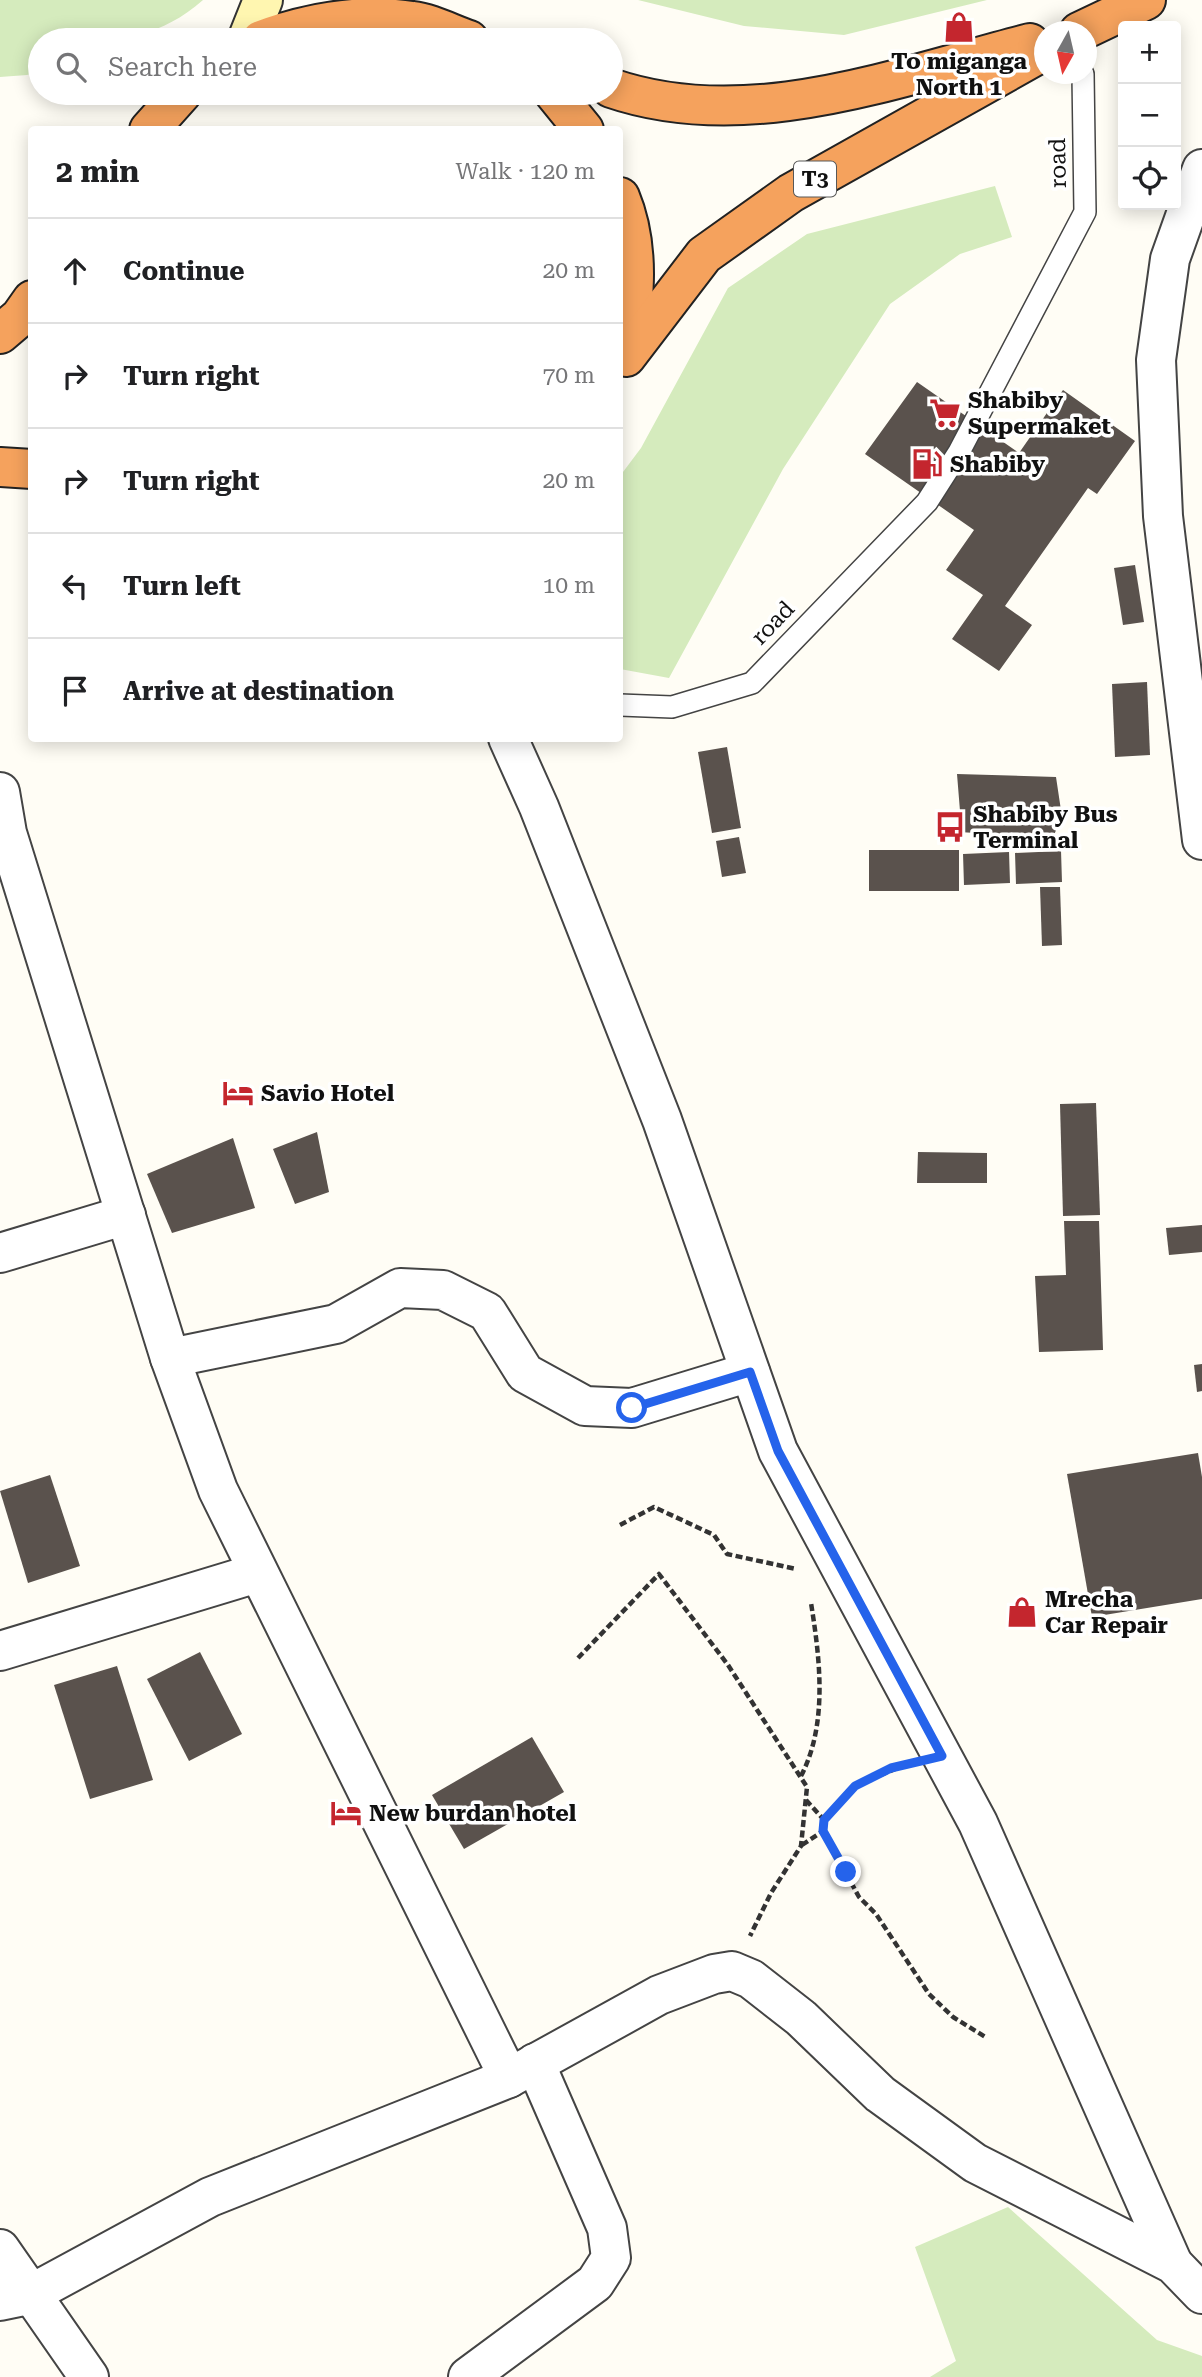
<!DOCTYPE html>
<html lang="en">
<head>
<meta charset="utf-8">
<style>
	body { margin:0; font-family:"Roboto Serif",serif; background:#f6f6f6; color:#202124 }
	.controls { position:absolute; right:21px; top:21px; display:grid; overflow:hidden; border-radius:7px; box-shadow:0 4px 18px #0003 }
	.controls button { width:63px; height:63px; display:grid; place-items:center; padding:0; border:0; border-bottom:2px solid #e0e0e0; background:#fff; color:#202124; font:35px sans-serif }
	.compass { position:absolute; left:1034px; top:21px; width:63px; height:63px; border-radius:50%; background:#fff; box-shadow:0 4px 18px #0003; rotate:188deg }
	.stop { position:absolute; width:21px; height:21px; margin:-16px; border:5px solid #2563eb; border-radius:50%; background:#fff }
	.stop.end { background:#2563eb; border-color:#fff; box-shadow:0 2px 7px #0008 }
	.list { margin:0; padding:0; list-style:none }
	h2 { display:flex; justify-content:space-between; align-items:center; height:91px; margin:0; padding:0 28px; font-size:30px }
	h2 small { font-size:23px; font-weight:400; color:#757577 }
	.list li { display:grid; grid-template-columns:46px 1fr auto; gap:21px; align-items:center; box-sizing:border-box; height:105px; padding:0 28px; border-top:2px solid #e0e0e0 }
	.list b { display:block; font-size:26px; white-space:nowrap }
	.list em { font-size:23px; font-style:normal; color:#757577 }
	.icon { flex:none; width:38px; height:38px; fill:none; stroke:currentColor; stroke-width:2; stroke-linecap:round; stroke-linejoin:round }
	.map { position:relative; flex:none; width:1202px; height:2377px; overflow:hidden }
	.search { position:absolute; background:#fff; box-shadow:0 4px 18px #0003; left:28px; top:28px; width:595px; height:77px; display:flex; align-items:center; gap:18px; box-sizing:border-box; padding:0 24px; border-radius:38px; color:#757577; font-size:26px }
	.panel { position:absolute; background:#fff; box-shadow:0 4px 18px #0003; left:28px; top:126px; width:595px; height:616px; border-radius:7px }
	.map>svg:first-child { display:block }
	.green { fill:#d5ebbd }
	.building { fill:#5a524d }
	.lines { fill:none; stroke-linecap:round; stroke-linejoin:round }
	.lane-casing { stroke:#444; stroke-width:24 }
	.street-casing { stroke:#444; stroke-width:42 }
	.secondary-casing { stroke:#333; stroke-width:42 }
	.highway-casing { stroke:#222; stroke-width:42 }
	.path { stroke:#333; stroke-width:4.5; stroke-dasharray:7 3.5; stroke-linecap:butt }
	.lane { stroke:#fff; stroke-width:21 }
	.street { stroke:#fff; stroke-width:38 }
	.secondary { stroke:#fff6b0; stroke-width:38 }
	.highway { stroke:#f5a25d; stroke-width:38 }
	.route { stroke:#2563eb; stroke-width:9 }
	.labels { text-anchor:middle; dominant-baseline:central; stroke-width:7; stroke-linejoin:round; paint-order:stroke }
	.shield { fill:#fff; stroke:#585858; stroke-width:2 }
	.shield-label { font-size:21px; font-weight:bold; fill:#111 }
	.poi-label { font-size:23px; font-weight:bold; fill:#111; stroke:#fff; text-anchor:start }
	.street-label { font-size:23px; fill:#111; stroke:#fff }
</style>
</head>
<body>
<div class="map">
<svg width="1202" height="2377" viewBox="0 0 1202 2377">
	<rect width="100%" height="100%" fill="#fffdf5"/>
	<g class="green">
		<path d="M0,0h203c-51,45 -99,40 -163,40v31l-13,4 -27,2z"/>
		<polygon points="638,0 987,0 844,35 744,26"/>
		<polygon points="995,186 1012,237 960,254 890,304 783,469 669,678 620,669 620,476 641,448 728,288 807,234"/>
		<polygon points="1008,2207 1157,2340 1202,2356 1202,2377 930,2377 956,2361 915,2247"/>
	</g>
	<g class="building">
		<polygon points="917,382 1019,453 1063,390 1135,441 1097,494 1088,488 1005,606 1032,625 999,671 952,639 983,595 946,570 974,530 865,454"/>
		<polygon points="1135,565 1144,622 1123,625 1114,568"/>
		<polygon points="1147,682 1150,755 1115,757 1112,684"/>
		<polygon points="727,747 741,828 712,833 698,752"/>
		<polygon points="957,774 1056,777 1062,817 1053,837 958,832 960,811"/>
		<polygon points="739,837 746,873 722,877 716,841"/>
		<rect x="869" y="850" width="90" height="41"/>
		<polygon points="1061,851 1062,882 1016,884 1015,853"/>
		<polygon points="1009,852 1010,883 964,885 963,854"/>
		<polygon points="1040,887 1060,887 1062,945 1042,946"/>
		<polygon points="1096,1103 1100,1215 1063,1216 1060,1104"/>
		<polygon points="317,1132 329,1192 295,1204 273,1149"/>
		<polygon points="233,1138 255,1208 172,1233 147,1174"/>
		<polygon points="918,1152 987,1153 987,1183 917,1183"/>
		<polygon points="1064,1221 1099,1221 1103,1350 1039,1352 1035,1276 1066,1275"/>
		<polygon points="1202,1225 1202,1252 1169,1255 1166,1228"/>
		<polygon points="1202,1364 1202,1391 1197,1392 1194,1365"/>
		<polygon points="1198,1453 1202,1477 1202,1599 1092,1617 1067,1474"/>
		<polygon points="50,1475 80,1566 28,1583 0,1491"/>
		<polygon points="200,1652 242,1734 189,1761 147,1679"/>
		<polygon points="117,1666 153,1780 90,1799 54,1685"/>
		<polygon points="532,1737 564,1792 464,1849 432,1795"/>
	</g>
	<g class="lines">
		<defs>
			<polyline id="lane" points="620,705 672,707 752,683 927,502 959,452 1085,212 1083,74"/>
			<g id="street">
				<polyline points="1202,169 1170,259 1156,360 1163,516 1202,840"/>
				<polyline points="508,738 539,807 662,1120 778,1451 978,1823 1173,2264"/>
				<polyline points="0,792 7,833 170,1358 218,1490 509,2078"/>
				<polyline points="0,1253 126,1215"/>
				<polyline points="170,1358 336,1324 400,1288 443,1290 487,1312 525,1373 585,1406 632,1408 750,1372"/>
				<polyline points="0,1651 257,1573"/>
				<polyline points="0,2249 89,2377"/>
				<polyline points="0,2301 29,2295 210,2197 509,2078 659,1995 714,1974 732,1971 751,1979 801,2018 880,2094 975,2163 1173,2264 1202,2294"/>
				<polyline points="468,2377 595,2283 611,2258 607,2228 535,2063"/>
			</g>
			<polyline id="secondary" points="247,40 263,0"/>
			<g id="highway">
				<polyline points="1079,32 1146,0"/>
				<path d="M261,40c49,-18 99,-27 151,-19 19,2 39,13 57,19"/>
				<path d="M611,88c137,47 286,-11 419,-45"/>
				<polyline points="554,93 584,130"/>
				<polyline points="149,130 182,93"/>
				<path d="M620,197c21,50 14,103 7,156"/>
				<polyline points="0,334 20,317 32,300"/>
				<polyline points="626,357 704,255 791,193 1044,51"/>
				<polyline points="0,467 32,469"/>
			</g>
		</defs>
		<use href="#lane" class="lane-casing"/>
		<use href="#street" class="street-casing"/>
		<use href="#secondary" class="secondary-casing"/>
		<use href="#highway" class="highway-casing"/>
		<g class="path">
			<polyline points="620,1525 654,1507 714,1535 727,1554 796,1569"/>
			<polyline points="578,1658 659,1574 728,1665 807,1787 801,1846 771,1893 750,1936"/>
			<path d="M801,1776c27,-52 19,-117 10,-173"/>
			<polyline points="806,1800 824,1820 823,1831"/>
			<polyline points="824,1820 855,1786 902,1766"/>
			<polyline points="802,1845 823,1831 859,1897 876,1914 929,1994 953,2017 987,2038"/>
		</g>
		<use href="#lane" class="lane"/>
		<use href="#street" class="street"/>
		<use href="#secondary" class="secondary"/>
		<use href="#highway" class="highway"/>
	</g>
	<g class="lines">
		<polyline class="route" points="632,1408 750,1372 778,1451 942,1756 891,1768 855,1786 824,1820 823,1831 846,1872"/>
	</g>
	<defs>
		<symbol id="shop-bare" viewBox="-9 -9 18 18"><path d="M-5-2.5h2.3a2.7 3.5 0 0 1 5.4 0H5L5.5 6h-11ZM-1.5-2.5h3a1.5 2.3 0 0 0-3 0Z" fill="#c4262e" stroke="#fff" stroke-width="2.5" paint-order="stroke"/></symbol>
		<symbol id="supermarket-bare" viewBox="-9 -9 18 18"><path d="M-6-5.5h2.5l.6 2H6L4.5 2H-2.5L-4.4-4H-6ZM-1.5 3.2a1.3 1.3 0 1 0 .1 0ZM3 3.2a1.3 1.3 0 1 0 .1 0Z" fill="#c4262e" stroke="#fff" stroke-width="2.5" paint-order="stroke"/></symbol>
		<symbol id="fuel-bare" viewBox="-9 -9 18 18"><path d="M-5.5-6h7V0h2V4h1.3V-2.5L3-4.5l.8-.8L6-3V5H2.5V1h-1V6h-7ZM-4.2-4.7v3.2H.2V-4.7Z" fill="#c4262e" stroke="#fff" stroke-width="2.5" paint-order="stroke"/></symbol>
		<symbol id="bus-bare" viewBox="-9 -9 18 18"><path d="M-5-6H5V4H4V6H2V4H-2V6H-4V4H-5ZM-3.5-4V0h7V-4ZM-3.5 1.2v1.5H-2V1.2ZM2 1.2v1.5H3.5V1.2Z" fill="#c4262e" stroke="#fff" stroke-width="2.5" paint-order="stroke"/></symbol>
		<symbol id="hotel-bare" viewBox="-9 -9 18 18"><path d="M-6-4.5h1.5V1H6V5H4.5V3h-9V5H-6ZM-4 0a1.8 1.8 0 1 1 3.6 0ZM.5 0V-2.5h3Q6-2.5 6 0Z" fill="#c4262e" stroke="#fff" stroke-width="2.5" paint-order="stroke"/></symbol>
	</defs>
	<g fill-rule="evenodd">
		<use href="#shop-bare" x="937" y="5" width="44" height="44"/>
		<use href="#supermarket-bare" x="923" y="391" width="44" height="44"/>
		<use href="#fuel-bare" x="905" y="442" width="44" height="44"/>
		<use href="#bus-bare" x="928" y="805" width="44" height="44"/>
		<use href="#hotel-bare" x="216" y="1071" width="44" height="44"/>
		<use href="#shop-bare" x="1000" y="1590" width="44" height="44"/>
		<use href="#hotel-bare" x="324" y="1791" width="44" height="44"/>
	</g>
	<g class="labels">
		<rect class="shield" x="794" y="161.5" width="42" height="35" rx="5"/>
		<g class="shield-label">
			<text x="815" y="179">T3</text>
		</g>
		<g class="poi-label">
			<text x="959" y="61" text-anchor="middle">To miganga<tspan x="959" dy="26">North 1</tspan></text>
			<text x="968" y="400">Shabiby<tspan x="968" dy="26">Supermaket</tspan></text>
			<text x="950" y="464">Shabiby</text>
			<text x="973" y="814">Shabiby Bus<tspan x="973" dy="26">Terminal</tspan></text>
			<text x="261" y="1093">Savio Hotel</text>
			<text x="1045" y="1599">Mrecha<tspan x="1045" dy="26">Car Repair</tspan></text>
			<text x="369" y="1813">New burdan hotel</text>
		</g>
		<g class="street-label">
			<text transform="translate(1058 163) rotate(-91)">road</text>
			<text transform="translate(773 623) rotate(-46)">road</text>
		</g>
	</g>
</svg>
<div class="controls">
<button>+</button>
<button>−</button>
<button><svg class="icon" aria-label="locate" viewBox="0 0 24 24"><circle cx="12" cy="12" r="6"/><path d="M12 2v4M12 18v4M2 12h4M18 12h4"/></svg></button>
</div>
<svg class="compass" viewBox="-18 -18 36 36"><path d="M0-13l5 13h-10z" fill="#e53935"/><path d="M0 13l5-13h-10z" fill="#757577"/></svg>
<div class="stop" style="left:632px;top:1408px"></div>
<div class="stop end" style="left:846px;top:1872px"></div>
<div class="search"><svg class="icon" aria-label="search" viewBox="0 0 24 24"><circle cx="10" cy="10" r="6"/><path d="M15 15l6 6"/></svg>Search here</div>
<section class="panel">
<h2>2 min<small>Walk · 120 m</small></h2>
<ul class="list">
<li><svg class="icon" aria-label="ahead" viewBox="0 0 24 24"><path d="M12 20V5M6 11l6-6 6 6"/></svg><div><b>Continue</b></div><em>20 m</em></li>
<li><svg class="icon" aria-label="right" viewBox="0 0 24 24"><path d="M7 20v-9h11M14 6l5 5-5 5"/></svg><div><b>Turn right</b></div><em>70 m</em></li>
<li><svg class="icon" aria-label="right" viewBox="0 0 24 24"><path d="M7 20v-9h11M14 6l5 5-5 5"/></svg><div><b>Turn right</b></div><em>20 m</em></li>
<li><svg class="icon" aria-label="left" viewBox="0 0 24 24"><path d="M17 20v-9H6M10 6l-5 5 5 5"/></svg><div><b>Turn left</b></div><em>10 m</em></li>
<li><svg class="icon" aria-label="arrive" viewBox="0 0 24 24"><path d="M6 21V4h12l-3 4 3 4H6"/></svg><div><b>Arrive at destination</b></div></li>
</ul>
</section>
</div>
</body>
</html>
